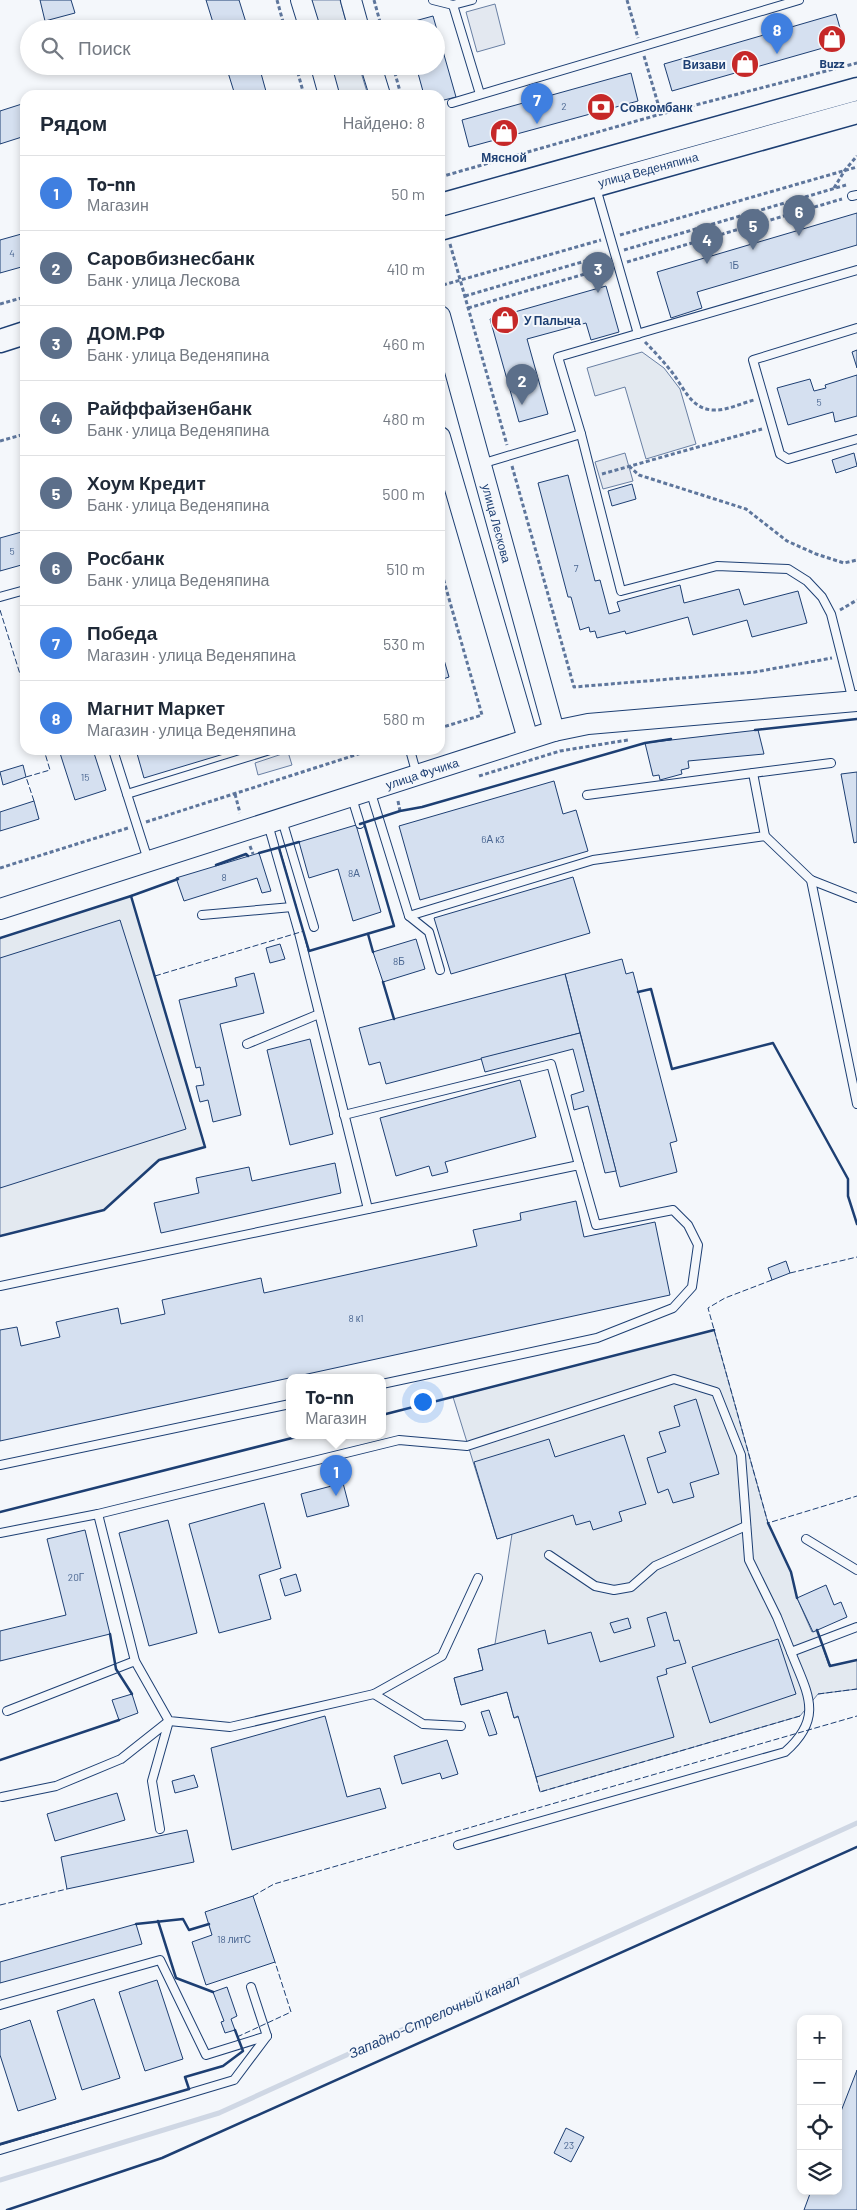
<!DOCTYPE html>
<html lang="ru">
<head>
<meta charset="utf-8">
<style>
	body { margin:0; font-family:Barlow,sans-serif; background:#f6f6f7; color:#1f2937 }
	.controls { position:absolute; right:15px; bottom:15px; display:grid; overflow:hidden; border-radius:10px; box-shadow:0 2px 8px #0003 }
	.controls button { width:45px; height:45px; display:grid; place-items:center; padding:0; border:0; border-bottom:1px solid #e0e1e3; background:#fff; color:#1f2937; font:25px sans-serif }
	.you { position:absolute; left:422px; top:1401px; width:18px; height:18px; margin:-12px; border:4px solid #fff; border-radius:50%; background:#1a73e8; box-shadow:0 0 0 8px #1a73e833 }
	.badge { display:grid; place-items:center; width:32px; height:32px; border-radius:50%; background:#1a73e8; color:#fff; font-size:16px; font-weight:700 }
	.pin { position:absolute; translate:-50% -41px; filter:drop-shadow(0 1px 2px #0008) }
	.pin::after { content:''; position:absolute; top:26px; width:18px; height:15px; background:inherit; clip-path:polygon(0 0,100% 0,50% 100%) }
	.popup { position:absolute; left:286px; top:1374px; width:100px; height:65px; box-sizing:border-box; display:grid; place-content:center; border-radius:10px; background:#fff; filter:drop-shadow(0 1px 4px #0005); font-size:16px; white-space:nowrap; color:#747a83 }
	.popup b { font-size:19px; color:#1f2937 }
	.popup::after { content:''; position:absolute; left:50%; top:100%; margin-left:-10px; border:10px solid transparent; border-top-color:#fff }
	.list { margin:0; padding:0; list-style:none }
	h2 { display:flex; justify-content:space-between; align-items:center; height:65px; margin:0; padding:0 20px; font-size:21px }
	h2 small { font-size:16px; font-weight:400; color:#747a83 }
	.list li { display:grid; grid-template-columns:32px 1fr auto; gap:15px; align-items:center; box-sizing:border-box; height:75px; padding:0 20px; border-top:1px solid #e0e1e3 }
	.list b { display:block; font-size:19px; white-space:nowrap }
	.list p { margin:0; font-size:16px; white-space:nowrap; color:#747a83 }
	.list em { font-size:16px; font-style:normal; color:#747a83 }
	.icon { flex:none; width:28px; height:28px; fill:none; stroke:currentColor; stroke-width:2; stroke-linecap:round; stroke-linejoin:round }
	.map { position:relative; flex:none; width:857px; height:2210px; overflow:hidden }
	.search { position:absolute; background:#fff; box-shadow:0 2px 8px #0003; left:20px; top:20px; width:425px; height:55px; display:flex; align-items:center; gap:12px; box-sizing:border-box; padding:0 18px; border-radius:28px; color:#747a83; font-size:19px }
	.panel { position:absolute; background:#fff; box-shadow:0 2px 8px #0003; left:20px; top:90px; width:425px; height:665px; border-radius:15px }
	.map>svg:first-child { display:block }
	.green { fill:#e3e9f0; stroke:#687fa3 }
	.parking { fill:#e3e8f0; stroke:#687fa3 }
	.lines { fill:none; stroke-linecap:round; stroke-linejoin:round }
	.stream { stroke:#cfd7e4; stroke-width:5 }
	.building { fill:#d5e0f0; stroke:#1d3f73 }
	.lane-casing { stroke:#1d3f73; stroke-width:10 }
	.secondary-casing { stroke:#1d3f73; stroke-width:22 }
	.primary-casing { stroke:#1d3f73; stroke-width:25 }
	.path { stroke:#5e769c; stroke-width:3; stroke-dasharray:4 2.5; stroke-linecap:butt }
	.lane { stroke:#f4f7fb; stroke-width:8 }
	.secondary { stroke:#f4f7fb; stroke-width:20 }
	.primary { stroke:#f4f7fb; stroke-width:22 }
	.fence { stroke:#1d3f73; stroke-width:1; stroke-dasharray:6 2.5; stroke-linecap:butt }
	.wall { stroke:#1d3f73; stroke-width:2.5 }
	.labels { text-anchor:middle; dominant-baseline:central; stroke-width:4; stroke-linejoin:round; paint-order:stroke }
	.number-label { font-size:10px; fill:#4b6792 }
	.poi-label { font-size:12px; font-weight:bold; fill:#1d3f73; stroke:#f4f7fb }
	.street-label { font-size:12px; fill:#1d3f73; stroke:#f4f7fb }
	.water-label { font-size:14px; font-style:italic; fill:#1d3f73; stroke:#f4f7fb }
</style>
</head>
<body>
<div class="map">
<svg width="857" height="2210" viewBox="0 0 857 2210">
	<rect width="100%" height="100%" fill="#f4f7fb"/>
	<g class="green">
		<polygon points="309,0 340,0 348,29 318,29"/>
		<polygon points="329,66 359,66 368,95 337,95"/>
		<polygon points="642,352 664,368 680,389 696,444 646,459 625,387 595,396 587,368"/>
		<polygon points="131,896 205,1147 159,1160 104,1210 0,1236 0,938"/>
		<polygon points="714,1330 768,1523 791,1572 797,1598 812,1632 817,1630 829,1666 857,1660 857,1689 818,1694 800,1716 540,1792 519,1717 514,1718 507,1692 461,1705 454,1678 483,1670 478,1649 495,1644 512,1534 497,1539 453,1397"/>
	</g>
	<g class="parking">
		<polygon points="495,4 505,44 477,52 466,12"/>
		<polygon points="625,453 633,481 603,489 595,462"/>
		<polygon points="288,752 292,765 258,775 255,763"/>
	</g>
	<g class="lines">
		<polyline class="stream" points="0,2180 219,2113 857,1823"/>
	</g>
	<g class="building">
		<polygon points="40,0 71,0 75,13 45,21"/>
		<polygon points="206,0 239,0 248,29 215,29"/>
		<polygon points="836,14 844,42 672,91 664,64"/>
		<polygon points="433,16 456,97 440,101 440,95 424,95 416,66 436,66 436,29 405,29 404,24"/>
		<polygon points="226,66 259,66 267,95 235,95"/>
		<polygon points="631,73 638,101 469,147 462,120"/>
		<polygon points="25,103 25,136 0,144 0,111"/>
		<polygon points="857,213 857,245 697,292 702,308 671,318 657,272"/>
		<polygon points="25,233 25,266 0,273 0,240"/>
		<polygon points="606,286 619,332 591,340 586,323 527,339 548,414 519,422 490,319"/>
		<polygon points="857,350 857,368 852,352"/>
		<polygon points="857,375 857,416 835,422 833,412 788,425 777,388 810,379 814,391 826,388 825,385"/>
		<polygon points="854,453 857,466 836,473 832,460"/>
		<polygon points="568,475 595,581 600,580 609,614 620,611 617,602 680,585 684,603 739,589 744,605 798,591 807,623 752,637 747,620 693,635 688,617 626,634 625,631 597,638 595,631 590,632 589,627 580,630 571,597 568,597 538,483"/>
		<polygon points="632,484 636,499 612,506 608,491"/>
		<polygon points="25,531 25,564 0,571 0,538"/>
		<polygon points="440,646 449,677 440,680"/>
		<polygon points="758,730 764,754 688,761 689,768 681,770 682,774 660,780 659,775 653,776 645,743"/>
		<polygon points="59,750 93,750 106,790 75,800"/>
		<polygon points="136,750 237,750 144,778"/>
		<polygon points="23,765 26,777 3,785 0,772"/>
		<polygon points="857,772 857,842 854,843 841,774"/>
		<polygon points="554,781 563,814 576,810 588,851 420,900 399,826"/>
		<polygon points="34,801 39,819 0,831 0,812"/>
		<polygon points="356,825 381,912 353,921 338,869 309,878 299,842"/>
		<polygon points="259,853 271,891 262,893 257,878 184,901 176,878"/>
		<polygon points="573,877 590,933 451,974 434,918"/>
		<polygon points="120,920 186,1129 0,1188 0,958"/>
		<polygon points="416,939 425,969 383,982 373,952"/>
		<polygon points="280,944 285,959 270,963 266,948"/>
		<polygon points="622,959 626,974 633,972 677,1141 670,1143 677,1172 620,1187 565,974"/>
		<polygon points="254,973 264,1013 220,1024 241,1115 213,1122 208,1100 200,1102 196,1086 204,1085 200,1067 196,1068 179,1000 237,986 235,978"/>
		<polygon points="565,974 580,1033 386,1084 380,1062 369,1065 359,1028"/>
		<polygon points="580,1033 616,1171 605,1173 588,1106 574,1110 571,1095 584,1091 573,1049 485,1072 481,1058"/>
		<polygon points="310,1039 333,1134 290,1145 267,1050"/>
		<polygon points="520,1080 536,1137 445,1162 448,1172 432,1176 429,1166 396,1176 380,1118"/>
		<polygon points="335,1163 341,1193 161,1233 154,1203 199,1193 196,1178 249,1167 252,1181"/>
		<polygon points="576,1201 584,1237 655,1222 670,1295 0,1441 0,1330 17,1327 21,1346 60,1337 56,1322 118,1308 121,1324 165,1314 162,1300 261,1278 264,1293 477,1246 473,1230 521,1220 520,1213"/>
		<polygon points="786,1261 790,1273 772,1280 768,1268"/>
		<polygon points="696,1399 719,1474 690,1483 694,1497 673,1503 668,1489 658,1493 647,1458 666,1452 659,1432 680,1426 674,1406"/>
		<polygon points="624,1435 646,1504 619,1512 622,1521 593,1530 590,1521 576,1525 573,1515 497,1539 474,1462 549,1439 555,1457"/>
		<polygon points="343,1483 349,1506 307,1517 301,1494"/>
		<polygon points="264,1503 281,1568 259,1575 271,1619 219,1633 189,1524"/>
		<polygon points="168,1520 197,1633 149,1646 119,1533"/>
		<polygon points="85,1530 110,1634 0,1661 0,1631 66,1615 47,1539"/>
		<polygon points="296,1574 301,1591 285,1596 280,1579"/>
		<polygon points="826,1585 834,1605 841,1602 847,1617 813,1632 797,1598"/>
		<polygon points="666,1612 674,1641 679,1640 686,1663 666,1669 667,1674 657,1677 674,1737 536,1777 518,1716 514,1718 507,1692 461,1705 454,1678 483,1670 478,1649 545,1630 548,1644 591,1632 600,1662 655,1646 647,1618"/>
		<polygon points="628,1618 631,1628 614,1633 610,1623"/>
		<polygon points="778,1639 796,1694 710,1723 692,1667"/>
		<polygon points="132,1694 138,1713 119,1720 112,1700"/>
		<polygon points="489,1710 497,1734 489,1736 481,1712"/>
		<polygon points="325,1716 347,1797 380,1788 386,1808 232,1850 211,1748"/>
		<polygon points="447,1740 458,1774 442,1779 440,1773 402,1784 394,1756"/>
		<polygon points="194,1775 198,1787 175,1793 172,1781"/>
		<polygon points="117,1793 125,1820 55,1841 47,1814"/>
		<polygon points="187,1830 194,1862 67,1889 61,1857"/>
		<polygon points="253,1896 275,1962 206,1985 192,1942 212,1935 205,1912"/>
		<polygon points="136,1924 142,1944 0,1983 0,1962"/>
		<polygon points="157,1980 183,2059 145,2071 119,1992"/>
		<polygon points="227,1987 237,2016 231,2019 235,2030 225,2033 221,2022 224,2021 213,1992"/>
		<polygon points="94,1999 120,2078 82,2090 57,2011"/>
		<polygon points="30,2020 56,2099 18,2111 0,2055 0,2030"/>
		<polygon points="857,2070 857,2210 804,2210 811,2191 838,2191 838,2119"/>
		<polygon points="566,2128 584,2137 571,2162 554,2153"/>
	</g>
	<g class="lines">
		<defs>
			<g id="lane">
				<polyline points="433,0 453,5 472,0"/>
				<polyline points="453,5 480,94"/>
				<polyline points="452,103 799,0"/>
				<polyline points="596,188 638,334"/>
				<polyline points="852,196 857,195"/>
				<polyline points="857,328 753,360 780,454 788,459 857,439"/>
				<polyline points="581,434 621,591 717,566 788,569 807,581 822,597 831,614 853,701"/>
				<polyline points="481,464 581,434 558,357 857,270"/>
				<polyline points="0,597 25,590"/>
				<polyline points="113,750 148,860"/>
				<polyline points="410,750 417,775"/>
				<polyline points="753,773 831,763"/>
				<polyline points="370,790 409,916 429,932 440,970"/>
				<polyline points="127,794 270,750"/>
				<polyline points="587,795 753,773 765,836"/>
				<polyline points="352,798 360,824"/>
				<polyline points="282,820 314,927"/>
				<polyline points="268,824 299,933 368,1209"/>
				<polyline points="811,880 857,1104"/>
				<polyline points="202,915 292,907"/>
				<polyline points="409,916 593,860 765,836 811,880 857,898"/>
				<polyline points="247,1044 319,1014"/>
				<polyline points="344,1115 551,1064 579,1165"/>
				<polyline points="0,1286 579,1165 596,1225 673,1210 688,1225 698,1245 692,1287 673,1308 597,1338 382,1384"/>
				<polyline points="0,1465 290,1404"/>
				<polyline points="98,1514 135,1661 169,1721 230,1727 374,1694 442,1656 478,1578"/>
				<polyline points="0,1533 98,1514 399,1440 467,1446 674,1379 716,1392 741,1455 749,1560 777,1617 791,1652 857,1627"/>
				<polyline points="806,1539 857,1570"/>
				<polyline points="549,1555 595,1586 614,1590 631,1587 655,1566 746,1526"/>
				<polyline points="374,1694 423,1724 461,1726"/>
				<polyline points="7,1711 135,1661"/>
				<polyline points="2,1797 56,1786 121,1759 169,1721 152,1781 160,1829"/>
				<path d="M458,1845l327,-93c40,-35 22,-59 6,-100"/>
				<polyline points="0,2005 160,1960 206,2055 267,2036"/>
				<polyline points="0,2150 234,2080 267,2036 251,1987"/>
			</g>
			<g id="secondary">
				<polyline points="301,0 310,29"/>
				<polyline points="351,0 359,29"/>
				<polyline points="321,66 329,95"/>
				<polyline points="371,66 380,95"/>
				<polyline points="440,316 554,731"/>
				<polyline points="440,437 528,739"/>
				<polyline points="0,909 554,731 588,724 857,701"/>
			</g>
			<g id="primary">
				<polyline points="440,205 857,89"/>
				<polyline points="440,229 857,112"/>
				<polyline points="0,341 25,333"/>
			</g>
		</defs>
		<use href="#lane" class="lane-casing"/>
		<use href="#secondary" class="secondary-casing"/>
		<use href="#primary" class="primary-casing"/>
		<g class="path">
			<polyline points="277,0 285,29"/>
			<polyline points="374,0 382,29"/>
			<polyline points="627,0 638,38"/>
			<polyline points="644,56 661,114"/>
			<polyline points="296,66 304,95"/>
			<polyline points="393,66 401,95"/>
			<polyline points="440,177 661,114 857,63"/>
			<polyline points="834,188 845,170 857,156"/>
			<polyline points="620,235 857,167"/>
			<polyline points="450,244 507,445"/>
			<polyline points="624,250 846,185"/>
			<polyline points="627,262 842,199"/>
			<polyline points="443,285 601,240"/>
			<polyline points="465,296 606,255"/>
			<polyline points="0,304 25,297"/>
			<polyline points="468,308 609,267"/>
			<path d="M645,342c9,9 18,19 26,29 13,16 20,40 45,39 12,0 26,-7 38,-10"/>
			<polyline points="0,441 25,434"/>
			<polyline points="512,466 574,687 755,672 832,658"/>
			<polyline points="629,466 639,475 746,509 787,541 816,554 844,563 857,560"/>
			<polyline points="602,474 762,429"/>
			<polyline points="440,567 482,715 440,728"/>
			<polyline points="840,610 857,600"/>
			<polyline points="479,776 560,751 628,740"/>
			<polyline points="235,794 240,813"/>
			<polyline points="398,801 400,811"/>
			<polyline points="146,822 371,750"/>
			<polyline points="250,846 253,854"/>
			<polyline points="0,868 128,828"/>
		</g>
		<use href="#lane" class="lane"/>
		<use href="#secondary" class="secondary"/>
		<use href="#primary" class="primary"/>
		<g class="fence">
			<polyline points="0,610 25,690"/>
			<polyline points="34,801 26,777 50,770 44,750"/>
			<polyline points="155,976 304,931"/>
			<polyline points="790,1273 857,1257"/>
			<polyline points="772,1280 725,1298 708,1308 768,1523 857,1496"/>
			<polyline points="818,1694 857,1689"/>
			<polyline points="536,1777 540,1792 800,1716"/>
			<polyline points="253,1896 274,1884 857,1716"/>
			<polyline points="0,1905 67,1889"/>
			<polyline points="237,2037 291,2012 275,1962"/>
		</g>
		<g class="wall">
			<polyline points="755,730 857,719"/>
			<polyline points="360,824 400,811 422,807 645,743 671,739"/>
			<polyline points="279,848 309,951 394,926 364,823"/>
			<polyline points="259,853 299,842"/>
			<polyline points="216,865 246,854 248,856"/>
			<polyline points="368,934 373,952"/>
			<polyline points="0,938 131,896 178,879"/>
			<polyline points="383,982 394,1019"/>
			<polyline points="638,992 651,989 672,1069 773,1043 848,1179 848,1196 857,1224"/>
			<polyline points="0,1236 104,1210 159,1160 205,1147 131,896"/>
			<polyline points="382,1415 714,1330"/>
			<polyline points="0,1512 304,1435"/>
			<polyline points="768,1523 791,1572 797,1598"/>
			<polyline points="817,1630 830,1666 857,1660"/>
			<polyline points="110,1634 116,1669 132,1694"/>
			<polyline points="0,1760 119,1720"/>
			<polyline points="158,1921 176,1978 213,1992"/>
			<polyline points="136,1924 183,1919 189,1930 209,1924"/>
			<polyline points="0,2144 189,2089 185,2077 223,2066 243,2051 235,2030"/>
			<polyline points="7,2210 162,2158 857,1847"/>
		</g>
	</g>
	<defs>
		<symbol id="shop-disc" viewBox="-11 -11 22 22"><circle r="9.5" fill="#c62828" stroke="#f4f7fb"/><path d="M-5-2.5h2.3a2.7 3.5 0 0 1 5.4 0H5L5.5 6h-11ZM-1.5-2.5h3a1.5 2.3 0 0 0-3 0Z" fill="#fff"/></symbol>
		<symbol id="bank-disc" viewBox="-11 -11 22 22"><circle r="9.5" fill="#c62828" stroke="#f4f7fb"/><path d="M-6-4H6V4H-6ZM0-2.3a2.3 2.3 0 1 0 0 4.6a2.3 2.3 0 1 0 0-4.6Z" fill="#fff"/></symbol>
	</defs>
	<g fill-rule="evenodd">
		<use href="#shop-disc" x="816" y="23" width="32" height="32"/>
		<use href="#shop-disc" x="729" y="48" width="32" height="32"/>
		<use href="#bank-disc" x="585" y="91" width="32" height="32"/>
		<use href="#shop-disc" x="488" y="117" width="32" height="32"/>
		<use href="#shop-disc" x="489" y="304" width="32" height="32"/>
	</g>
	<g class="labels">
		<g class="number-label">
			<text x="564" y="106">2</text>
			<text x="12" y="253">4</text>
			<text x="734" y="265">1Б</text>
			<text x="819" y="402">5</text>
			<text x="12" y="551">5</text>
			<text x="576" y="568">7</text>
			<text x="85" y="777">15</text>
			<text x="493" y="839">6А к3</text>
			<text x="354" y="873">8А</text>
			<text x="224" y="877">8</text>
			<text x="399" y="961">8Б</text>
			<text x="356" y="1318">8 к1</text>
			<text x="76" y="1577">20Г</text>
			<text x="234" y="1939">18 литС</text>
			<text x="569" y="2145">23</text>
		</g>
		<g class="poi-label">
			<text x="832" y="63">Buzz</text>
			<text x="726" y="64" text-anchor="end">Визави</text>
			<text x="620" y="107" text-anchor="start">Совкомбанк</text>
			<text x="504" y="157">Мясной</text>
			<text x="524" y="320" text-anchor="start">У Палыча</text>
		</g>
		<g class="street-label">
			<text transform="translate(648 169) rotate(-15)">улица Веденяпина</text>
			<text transform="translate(497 523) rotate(75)">улица Лескова</text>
			<text transform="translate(422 773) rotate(-18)">улица Фучика</text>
		</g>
		<g class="water-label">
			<text transform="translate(434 2016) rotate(-24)">Западно-Стрелочный канал</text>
		</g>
	</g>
</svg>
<div class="controls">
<button>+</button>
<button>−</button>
<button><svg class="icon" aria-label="locate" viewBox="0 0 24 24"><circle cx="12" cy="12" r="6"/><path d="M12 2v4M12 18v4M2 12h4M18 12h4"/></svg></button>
<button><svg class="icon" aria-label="layers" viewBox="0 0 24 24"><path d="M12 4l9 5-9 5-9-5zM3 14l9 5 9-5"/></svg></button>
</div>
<div class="you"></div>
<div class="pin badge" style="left:336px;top:1496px;background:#3f7fe0">1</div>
<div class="popup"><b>To-nn</b>Магазин</div>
<div class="pin badge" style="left:522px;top:405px;background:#5c6f8a">2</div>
<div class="pin badge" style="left:598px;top:293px;background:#5c6f8a">3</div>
<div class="pin badge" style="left:707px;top:264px;background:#5c6f8a">4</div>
<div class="pin badge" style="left:753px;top:250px;background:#5c6f8a">5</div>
<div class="pin badge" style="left:799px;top:236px;background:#5c6f8a">6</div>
<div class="pin badge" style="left:537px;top:124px;background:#3f7fe0">7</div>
<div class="pin badge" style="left:777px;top:54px;background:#3f7fe0">8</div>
<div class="search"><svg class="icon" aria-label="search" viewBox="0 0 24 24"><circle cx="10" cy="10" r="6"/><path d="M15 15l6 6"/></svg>Поиск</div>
<section class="panel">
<h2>Рядом<small>Найдено: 8</small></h2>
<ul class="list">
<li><span class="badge" style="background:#3f7fe0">1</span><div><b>To-nn</b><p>Магазин</p></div><em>50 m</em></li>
<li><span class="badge" style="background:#5c6f8a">2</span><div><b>Саровбизнесбанк</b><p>Банк · улица Лескова</p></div><em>410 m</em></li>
<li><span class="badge" style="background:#5c6f8a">3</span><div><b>ДОМ.РФ</b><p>Банк · улица Веденяпина</p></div><em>460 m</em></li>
<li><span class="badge" style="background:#5c6f8a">4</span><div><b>Райффайзенбанк</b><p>Банк · улица Веденяпина</p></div><em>480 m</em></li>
<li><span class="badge" style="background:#5c6f8a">5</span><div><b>Хоум Кредит</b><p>Банк · улица Веденяпина</p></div><em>500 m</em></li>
<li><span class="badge" style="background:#5c6f8a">6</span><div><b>Росбанк</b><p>Банк · улица Веденяпина</p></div><em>510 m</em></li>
<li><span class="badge" style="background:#3f7fe0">7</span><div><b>Победа</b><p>Магазин · улица Веденяпина</p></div><em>530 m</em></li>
<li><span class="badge" style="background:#3f7fe0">8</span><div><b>Магнит Маркет</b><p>Магазин · улица Веденяпина</p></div><em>580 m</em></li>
</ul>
</section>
</div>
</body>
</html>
